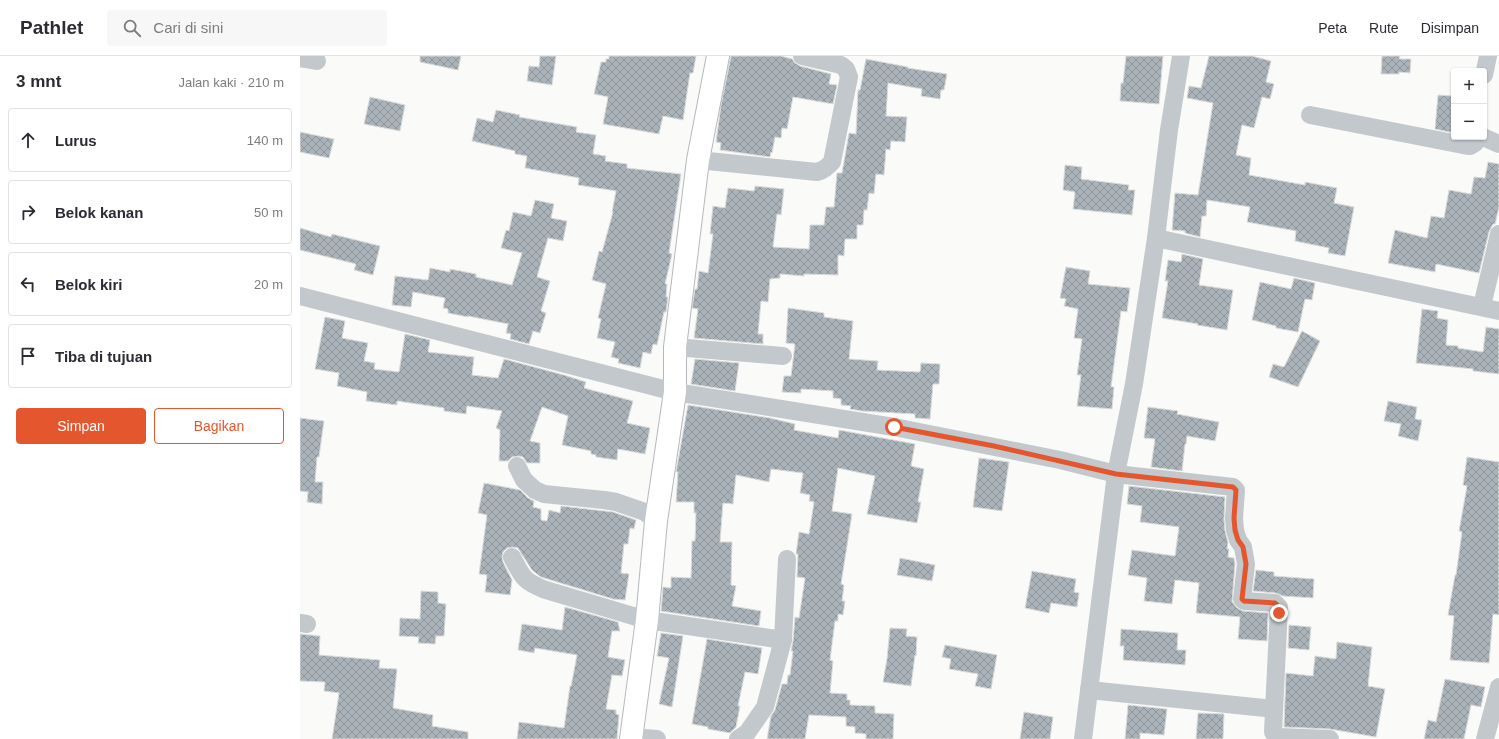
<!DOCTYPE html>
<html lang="id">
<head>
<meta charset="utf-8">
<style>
	body { margin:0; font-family:Arial,sans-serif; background:#f7f7f7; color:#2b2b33 }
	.controls { position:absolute; right:12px; top:12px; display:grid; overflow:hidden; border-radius:4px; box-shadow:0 1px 3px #0004 }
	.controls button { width:36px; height:36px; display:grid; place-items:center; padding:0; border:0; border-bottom:1px solid #e1e1e2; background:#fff; color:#2b2b33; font:20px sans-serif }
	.stop { position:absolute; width:12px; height:12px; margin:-9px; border:3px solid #e4572e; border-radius:50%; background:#fff }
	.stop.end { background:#e4572e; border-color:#fff; box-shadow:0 1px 4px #0008 }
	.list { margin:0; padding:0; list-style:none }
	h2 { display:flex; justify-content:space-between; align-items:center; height:52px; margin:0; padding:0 16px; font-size:17px }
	h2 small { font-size:13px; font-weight:400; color:#7c7c81 }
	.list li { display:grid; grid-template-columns:26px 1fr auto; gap:12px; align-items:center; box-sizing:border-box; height:64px; margin:0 8px 8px; padding:0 8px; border:1px solid #e1e1e2; border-radius:4px }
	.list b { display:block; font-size:15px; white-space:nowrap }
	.list em { font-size:13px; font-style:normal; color:#7c7c81 }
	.actions { display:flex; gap:8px; padding:12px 16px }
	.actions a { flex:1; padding:9px 0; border:1px solid #e4572e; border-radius:4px; text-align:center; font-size:14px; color:#e4572e }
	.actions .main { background:#e4572e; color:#fff }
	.icon { flex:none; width:22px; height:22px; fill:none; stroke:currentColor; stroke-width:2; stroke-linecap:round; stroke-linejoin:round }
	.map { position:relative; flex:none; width:1199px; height:683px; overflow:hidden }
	header { display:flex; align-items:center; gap:24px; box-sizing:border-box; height:56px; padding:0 20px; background:#fff; border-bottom:1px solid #e1e1e2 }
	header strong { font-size:19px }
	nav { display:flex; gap:22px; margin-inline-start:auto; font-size:14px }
	.search { width:280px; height:36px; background:#f7f7f7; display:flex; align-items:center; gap:10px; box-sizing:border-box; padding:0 14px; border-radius:4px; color:#7c7c81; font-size:15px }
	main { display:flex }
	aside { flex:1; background:#fff }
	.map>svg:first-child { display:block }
	.building { fill:url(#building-cross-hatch); stroke:#dcdcda }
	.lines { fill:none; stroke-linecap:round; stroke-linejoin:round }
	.highway-casing { stroke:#b4b9bd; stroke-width:24 }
	.street { stroke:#c3c8cc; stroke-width:18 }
	.highway { stroke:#fff; stroke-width:22 }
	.route { stroke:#e4572e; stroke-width:5 }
</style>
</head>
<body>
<header>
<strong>Pathlet</strong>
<div class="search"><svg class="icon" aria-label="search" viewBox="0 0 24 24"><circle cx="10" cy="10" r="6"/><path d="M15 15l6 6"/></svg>Cari di sini</div>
<nav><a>Peta</a><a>Rute</a><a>Disimpan</a></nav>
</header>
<main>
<aside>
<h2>3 mnt<small>Jalan kaki · 210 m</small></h2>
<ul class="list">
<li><svg class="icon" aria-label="ahead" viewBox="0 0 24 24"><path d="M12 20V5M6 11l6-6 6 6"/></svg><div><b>Lurus</b></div><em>140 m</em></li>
<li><svg class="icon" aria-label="right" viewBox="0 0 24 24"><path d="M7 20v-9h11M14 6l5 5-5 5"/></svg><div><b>Belok kanan</b></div><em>50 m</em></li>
<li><svg class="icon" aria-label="left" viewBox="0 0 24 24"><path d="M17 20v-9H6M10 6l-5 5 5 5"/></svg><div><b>Belok kiri</b></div><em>20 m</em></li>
<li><svg class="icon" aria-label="arrive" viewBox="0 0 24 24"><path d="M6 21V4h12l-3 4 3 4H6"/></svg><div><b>Tiba di tujuan</b></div></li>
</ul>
<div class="actions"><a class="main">Simpan</a><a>Bagikan</a></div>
</aside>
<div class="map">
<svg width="1199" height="683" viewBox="0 0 1199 683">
	<defs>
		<pattern id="building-cross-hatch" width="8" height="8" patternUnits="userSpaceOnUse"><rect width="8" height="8" fill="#aab3b9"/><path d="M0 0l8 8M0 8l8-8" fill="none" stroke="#8e969c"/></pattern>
	</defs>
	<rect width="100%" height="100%" fill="#fafaf8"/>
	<g class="building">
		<polygon points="120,0 161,0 158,14 120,6"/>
		<polygon points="240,0 256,0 252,29 227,25 229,10 239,11"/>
		<polygon points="309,0 396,0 393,17 390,17 383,64 363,60 359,78 303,68 308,41 294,38 301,6 306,6 306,3 309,3"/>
		<polygon points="431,0 481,0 492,3 495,7 500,10 531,18 529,28 537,29 533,48 493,41 487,73 482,72 481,82 475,81 472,97 471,96 470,101 420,94 421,87 416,86 421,49"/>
		<polygon points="826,0 863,0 859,48 820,45 821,27 823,27"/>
		<polygon points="909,0 952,0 971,5 966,26 974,28 970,43 962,41 954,72 942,69 936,99 951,102 949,119 1005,129 1005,126 1037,132 1034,147 1054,151 1045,200 1028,197 1029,192 995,185 996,175 947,166 950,151 907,144 906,160 902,160 900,181 885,177 885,175 872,174 875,137 898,139 913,47 887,42 889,30 901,32"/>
		<polygon points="1082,0 1100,0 1099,3 1111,3 1110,17 1099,16 1099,18 1081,18"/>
		<polygon points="566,3 608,11 608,12 647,18 644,34 641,34 640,43 621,40 622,33 588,27 586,60 607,61 605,86 591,85 590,94 586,93 584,119 576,118 574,138 569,137 567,154 564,154 563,169 557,169 557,183 545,183 544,200 538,199 538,219 504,218 504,220 480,218 480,222 470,223 468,246 461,245 458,278 463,278 463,288 394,282 398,253 392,252 395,233 397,233 399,215 408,217 413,178 410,178 413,150 425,152 428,132 454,135 455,130 484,133 481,159 477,158 473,191 509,193 510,169 524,169 526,151 534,151 537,117 542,117 549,77 556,78 558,34 560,34"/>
		<polygon points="1138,39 1154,40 1154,77 1135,73"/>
		<polygon points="70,41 105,49 100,75 64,68"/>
		<polygon points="196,54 220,59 219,61 277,71 276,76 296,79 293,98 306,100 305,105 327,108 327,112 381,118 369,197 372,198 365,228 367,228 366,241 368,241 366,256 364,256 357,289 353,288 351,298 343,296 340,312 318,307 319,303 311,301 315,286 297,282 301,263 298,262 306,228 292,224 299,195 302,196 313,156 312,156 316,135 278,129 279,122 225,112 227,100 215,98 215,95 172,85 177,62 193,66"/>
		<polygon points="0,76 34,83 29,102 0,96"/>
		<polygon points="1188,106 1199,108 1199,151 1195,168 1193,168 1189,176 1179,217 1136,208 1135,216 1088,207 1095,174 1127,182 1131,160 1144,162 1149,134 1171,138 1174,121 1185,122"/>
		<polygon points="765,109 782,111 781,123 829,129 828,134 835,134 832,159 773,153 775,136 763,134"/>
		<polygon points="235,144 254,148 251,162 267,165 263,185 248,182 237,221 250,225 241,255 246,257 240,277 233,275 229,288 210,283 211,278 206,277 208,268 168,260 168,261 148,257 148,253 143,252 145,242 113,236 111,251 92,249 95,220 128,224 130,212 150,216 150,213 176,218 176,221 212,229 222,197 201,192 206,174 209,175 213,156 231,160"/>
		<polygon points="0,172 31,181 32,178 80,190 73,219 54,214 56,208 0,194"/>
		<polygon points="882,198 903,203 899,229 933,234 927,274 897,269 898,268 862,262 868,225 865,225 868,204 881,206"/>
		<polygon points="766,211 790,215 788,228 830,232 827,256 821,255 811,331 814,331 812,353 777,350 781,319 777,319 782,283 774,282 778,253 764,250 766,243 760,242"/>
		<polygon points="994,222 1015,227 1012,244 1005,243 998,276 976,272 976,270 952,264 960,226 991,233"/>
		<polygon points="488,252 524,257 524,261 553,265 549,303 578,305 577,314 620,316 621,307 640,308 639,328 633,328 630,363 615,362 615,358 562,355 550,353 551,350 541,349 541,343 533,342 533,335 501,333 501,337 482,336 484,320 491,320 495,288 486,287"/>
		<polygon points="1122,253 1138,255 1137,262 1148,264 1146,289 1158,290 1158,292 1183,296 1186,271 1199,273 1199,318 1173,315 1173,313 1116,307"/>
		<polygon points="25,261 45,265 42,282 68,287 64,305 75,307 74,313 99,316 105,278 130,284 128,296 174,301 172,319 198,322 204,303 264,319 286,326 284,332 333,345 327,367 350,372 345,398 318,393 317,404 296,401 296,399 291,398 291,395 262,389 268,360 242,351 230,385 240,387 240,407 227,407 223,401 218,400 212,401 208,405 199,405 200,374 196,372 202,355 167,350 166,358 144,355 144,352 97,345 97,349 66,345 67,336 37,330 39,317 15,313"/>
		<polygon points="1002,275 1020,285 998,331 969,321 973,308 984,311"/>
		<polygon points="395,303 439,307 435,335 391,328"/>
		<polygon points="1088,345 1117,351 1115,363 1122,364 1118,385 1098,380 1101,368 1084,365"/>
		<polygon points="388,349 470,362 495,368 494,374 538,382 539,374 615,388 611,410 624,413 618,446 621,446 617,467 567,458 575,420 538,412 532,455 552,458 541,528 544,529 542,545 545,545 543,559 538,558 538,565 535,565 530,604 533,605 530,637 547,638 547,644 550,644 550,649 575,650 575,657 594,658 593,683 566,683 566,678 555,677 555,671 546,670 546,661 509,659 505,683 467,683 471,660 475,654 482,628 487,628 488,619 490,619 493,595 491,595 493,585 495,561 499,562 505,522 497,521 498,498 496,498 499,476 509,478 514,446 509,445 510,439 500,437 503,417 471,413 469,426 436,419 433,448 423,447 420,486 432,486 431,529 436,530 432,550 461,555 459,570 361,555 363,531 371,532 371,521 391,522 392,485 395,485 396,457 394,457 394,446 376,446 378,416 376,416"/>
		<polygon points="848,351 878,355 877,358 919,366 915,385 887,380 886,388 885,388 882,415 851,411 855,383 844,382"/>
		<polygon points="0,362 24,365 19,401 17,401 15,426 23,426 22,448 7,446 8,436 0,435"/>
		<polygon points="1167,401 1199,406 1199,559 1193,558 1189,607 1150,604 1154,560 1148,559 1155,519 1156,519 1162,476 1159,475 1167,430 1163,429"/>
		<polygon points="679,402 709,406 702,455 673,451"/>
		<polygon points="184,427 220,434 228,442 234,445 233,451 241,453 241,464 247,465 249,454 260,457 261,450 313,456 336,464 334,473 330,472 328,488 324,488 321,517 329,518 325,544 313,543 241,521 232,514 218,492 213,491 207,492 203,496 202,501 203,506 212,524 210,539 185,536 187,519 179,518 187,459 178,457"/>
		<polygon points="829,430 925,441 924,463 925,475 928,486 927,493 929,493 928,501 934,502 935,508 932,546 937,552 943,555 968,557 967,585 938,583 940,561 896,557 899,527 875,524 872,548 844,545 847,522 828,519 832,494 875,500 879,471 840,466 842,450 827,448"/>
		<polygon points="600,502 635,509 632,525 597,519"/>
		<polygon points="956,514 974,516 974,520 1014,523 1013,542 983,540 976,537 953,535"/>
		<polygon points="732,515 776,523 774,536 779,537 777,551 751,547 749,557 725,552"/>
		<polygon points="121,535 138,536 138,547 146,548 144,580 136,580 135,588 118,587 119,581 99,580 100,562 120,563"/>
		<polygon points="265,551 318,566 320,575 312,575 308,601 325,604 322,620 312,619 306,653 316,654 316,658 319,659 317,683 217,683 219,666 264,672 270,630 271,630 277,599 235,592 234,597 218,594 222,568 262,574"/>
		<polygon points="989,569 1011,571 1009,594 988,592"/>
		<polygon points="590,572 607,573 606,580 617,581 616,600 615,599 611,630 583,626 587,603"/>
		<polygon points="821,573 878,577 877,594 886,594 885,609 823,604 824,590 820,590"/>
		<polygon points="361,577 383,580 372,651 359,648 369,602 357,600"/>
		<polygon points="0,578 20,580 19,599 80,604 79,612 97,613 93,652 133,659 132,670 168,676 168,683 32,683 39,637 24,635 25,626 0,625"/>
		<polygon points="407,583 462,592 458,618 445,616 438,650 440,650 436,671 430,677 408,673 408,671 392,668"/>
		<polygon points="1037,586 1072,591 1068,630 1085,633 1076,681 1030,673 984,671 986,617 1013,620 1015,600 1036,603"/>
		<polygon points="645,589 697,599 691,633 675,630 678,618 649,613 651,603 642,601"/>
		<polygon points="1145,623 1185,631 1181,651 1171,649 1164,683 1124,683 1128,664 1136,666"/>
		<polygon points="828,649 867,653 864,679 840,677 840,683 825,683"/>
		<polygon points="724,656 753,661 750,683 720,683"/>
		<polygon points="898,657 924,658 923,683 896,683"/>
	</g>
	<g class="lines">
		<defs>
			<polyline id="highway" points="331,683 347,564 356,465 375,336 375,291 398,104 418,0"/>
		</defs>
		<use href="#highway" class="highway-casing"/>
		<g class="street">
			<polyline points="0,2 17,5"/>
			<polyline points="1184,19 1188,0"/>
			<polyline points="1010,59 1163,89 1170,90 1175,87 1176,81"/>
			<polyline points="1183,81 1199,88"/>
			<path d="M398,104l119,12c7,-2 10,-5 15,-10l17,-85 -3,-8 -5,-4 -39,-9"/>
			<polyline points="856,182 1199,255"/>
			<polyline points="0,240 375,336 594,371 760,404 816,418 933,431 936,434 934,462 935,474 938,484 943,491 946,508 942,543 944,545 975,547 979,551 973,676 976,680 979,681 1030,683"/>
			<polyline points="1182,250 1199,178"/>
			<polyline points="375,291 483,300"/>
			<polyline points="217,410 224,424 235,434 244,438 304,444 316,446 345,456 356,465"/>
			<path d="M212,501c10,19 11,24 31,32l104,31 136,20"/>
			<polyline points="0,567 7,568"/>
			<polyline points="789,634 974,653"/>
			<polyline points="332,681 357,683"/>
			<polyline points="438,683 447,677 465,651 483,584 487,503"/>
			<polyline points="783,683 816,418 834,328 856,182 869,74 881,0"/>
			<polyline points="1185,683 1199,631"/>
		</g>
		<use href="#highway" class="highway"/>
	</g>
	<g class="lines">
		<polyline class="route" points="594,371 694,390 816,418 933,431 936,434 934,462 935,474 938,484 943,491 946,508 942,543 944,545 975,547 979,551 979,557"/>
	</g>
</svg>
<div class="controls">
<button>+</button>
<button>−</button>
</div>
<div class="stop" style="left:594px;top:371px"></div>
<div class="stop end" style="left:979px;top:557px"></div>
</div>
</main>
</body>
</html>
